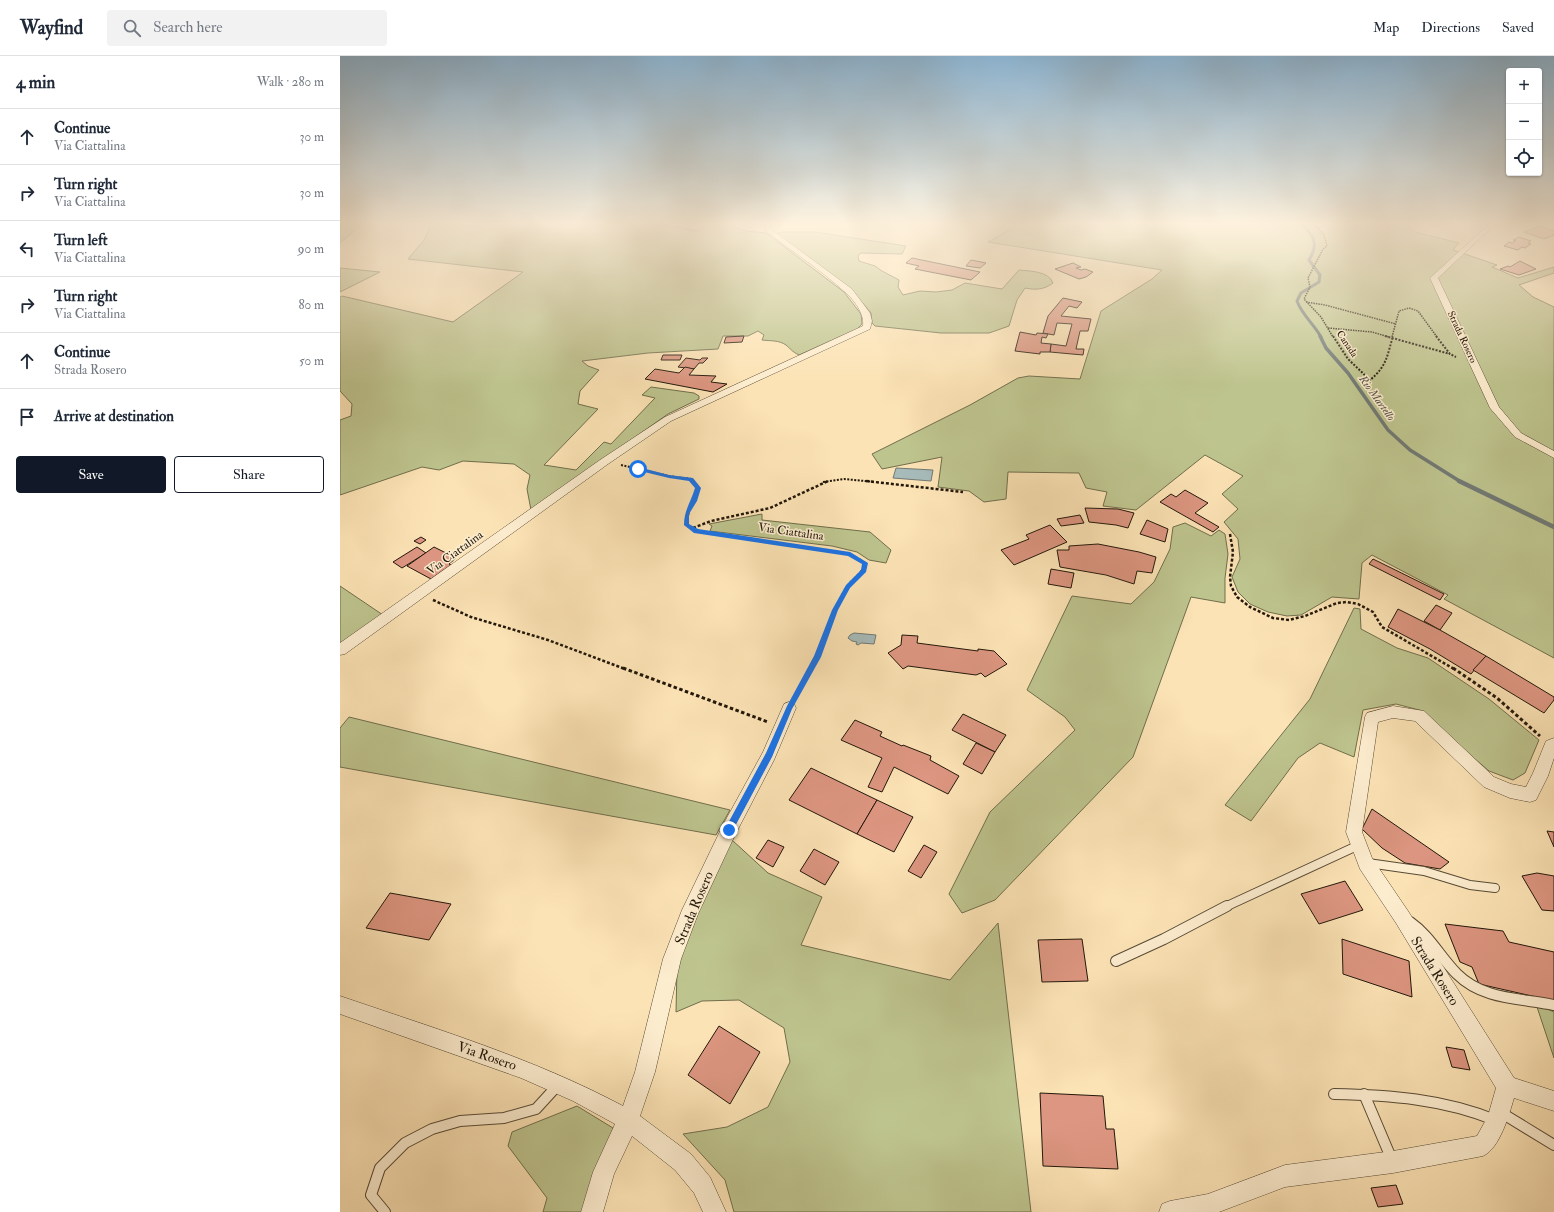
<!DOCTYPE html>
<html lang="en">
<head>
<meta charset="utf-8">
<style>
	body { margin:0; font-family:"IM FELL Double Pica",serif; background:#f2f2f3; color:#1f2937 }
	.controls { position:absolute; right:12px; top:12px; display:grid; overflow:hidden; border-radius:4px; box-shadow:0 1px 3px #0004 }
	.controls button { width:36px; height:36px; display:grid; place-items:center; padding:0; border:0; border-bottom:1px solid #e0e1e3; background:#fff; color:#1f2937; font:20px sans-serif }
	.stop { position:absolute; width:12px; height:12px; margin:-9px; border:3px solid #1a73e8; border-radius:50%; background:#fff }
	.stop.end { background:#1a73e8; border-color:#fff; box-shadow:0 1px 4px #0008 }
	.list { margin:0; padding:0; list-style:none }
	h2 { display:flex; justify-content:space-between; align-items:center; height:52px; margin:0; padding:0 16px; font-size:17px }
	h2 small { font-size:13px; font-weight:400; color:#747a83 }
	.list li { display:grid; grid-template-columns:26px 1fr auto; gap:12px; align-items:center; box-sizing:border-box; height:56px; padding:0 16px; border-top:1px solid #e0e1e3 }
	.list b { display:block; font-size:15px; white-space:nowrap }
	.list p { margin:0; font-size:13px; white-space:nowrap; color:#747a83 }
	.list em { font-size:13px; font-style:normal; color:#747a83 }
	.actions { display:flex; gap:8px; padding:12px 16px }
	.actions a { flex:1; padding:9px 0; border:1px solid #111827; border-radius:4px; text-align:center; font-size:14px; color:#111827 }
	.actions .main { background:#111827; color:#fff }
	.icon { flex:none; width:22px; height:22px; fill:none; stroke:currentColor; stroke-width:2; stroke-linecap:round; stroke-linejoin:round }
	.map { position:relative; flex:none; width:1214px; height:1156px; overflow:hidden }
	header { display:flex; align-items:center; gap:24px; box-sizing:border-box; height:56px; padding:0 20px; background:#fff; border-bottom:1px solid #e0e1e3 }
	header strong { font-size:19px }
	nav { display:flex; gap:22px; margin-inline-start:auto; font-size:14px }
	.search { width:280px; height:36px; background:#f2f2f3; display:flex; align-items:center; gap:10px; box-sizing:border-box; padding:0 14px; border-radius:4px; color:#747a83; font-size:15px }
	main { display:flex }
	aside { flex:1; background:#fff }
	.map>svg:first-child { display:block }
	.green { fill:#bec48e; stroke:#706e4c }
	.water { fill:#a6bbba; stroke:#717974 }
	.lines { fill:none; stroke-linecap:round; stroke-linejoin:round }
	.stream-far2 { stroke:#717974; stroke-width:3 }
	.stream-far1 { stroke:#717974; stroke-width:3.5 }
	.stream { stroke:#717974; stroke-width:4.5 }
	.building { fill:#dd9681; stroke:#22170a }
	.service-far1-casing { stroke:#584a35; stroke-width:10 }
	.service-casing { stroke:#584a35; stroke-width:12 }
	.minor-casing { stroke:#584a35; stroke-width:1 }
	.path-far3 { stroke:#22170a; stroke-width:1.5; stroke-dasharray:1.5 1; stroke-linecap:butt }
	.path-far2 { stroke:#22170a; stroke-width:2; stroke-dasharray:2 1.5; stroke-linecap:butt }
	.path-far1 { stroke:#22170a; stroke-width:2.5; stroke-dasharray:3 2; stroke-linecap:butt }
	.path { stroke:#22170a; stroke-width:3; stroke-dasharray:3.5 2.5; stroke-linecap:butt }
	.service-far1 { stroke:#fdedcf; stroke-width:8 }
	.service { stroke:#fdedcf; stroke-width:10 }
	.minor { fill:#fdedcf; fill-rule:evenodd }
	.route { fill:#1a73e8 }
	.labels { text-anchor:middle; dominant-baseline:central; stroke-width:3; stroke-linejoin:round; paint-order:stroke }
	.far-street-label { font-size:10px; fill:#22170a; stroke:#fdedcf }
	.far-water-label { font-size:11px; font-style:italic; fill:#505048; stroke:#fdedcf }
	.street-label { font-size:12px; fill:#22170a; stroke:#fdedcf }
	.near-street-label { font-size:14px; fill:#22170a; stroke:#fdedcf }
</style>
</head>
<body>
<header>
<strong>Wayfind</strong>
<div class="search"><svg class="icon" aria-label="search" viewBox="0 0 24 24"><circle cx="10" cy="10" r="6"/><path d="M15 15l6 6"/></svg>Search here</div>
<nav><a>Map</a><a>Directions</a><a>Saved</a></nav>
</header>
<main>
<aside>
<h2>4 min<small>Walk · 280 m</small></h2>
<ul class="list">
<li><svg class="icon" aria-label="ahead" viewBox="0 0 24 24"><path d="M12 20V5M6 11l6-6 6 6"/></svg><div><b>Continue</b><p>Via Ciattalina</p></div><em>30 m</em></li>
<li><svg class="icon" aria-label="right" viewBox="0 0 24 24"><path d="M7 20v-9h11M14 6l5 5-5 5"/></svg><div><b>Turn right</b><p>Via Ciattalina</p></div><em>30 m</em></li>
<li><svg class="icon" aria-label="left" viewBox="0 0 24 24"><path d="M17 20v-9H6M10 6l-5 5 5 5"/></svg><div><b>Turn left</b><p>Via Ciattalina</p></div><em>90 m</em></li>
<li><svg class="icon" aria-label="right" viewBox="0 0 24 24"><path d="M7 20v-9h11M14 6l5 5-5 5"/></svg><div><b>Turn right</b><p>Via Ciattalina</p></div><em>80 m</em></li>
<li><svg class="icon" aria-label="ahead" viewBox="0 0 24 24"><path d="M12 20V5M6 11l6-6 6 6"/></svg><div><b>Continue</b><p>Strada Rosero</p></div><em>50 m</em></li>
<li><svg class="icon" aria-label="arrive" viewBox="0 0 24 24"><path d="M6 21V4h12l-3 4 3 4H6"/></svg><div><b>Arrive at destination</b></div></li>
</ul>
<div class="actions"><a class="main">Save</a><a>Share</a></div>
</aside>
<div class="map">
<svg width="1214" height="1156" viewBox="0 0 1214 1156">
	<rect width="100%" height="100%" fill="#fce3b5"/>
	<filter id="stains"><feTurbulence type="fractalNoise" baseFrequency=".005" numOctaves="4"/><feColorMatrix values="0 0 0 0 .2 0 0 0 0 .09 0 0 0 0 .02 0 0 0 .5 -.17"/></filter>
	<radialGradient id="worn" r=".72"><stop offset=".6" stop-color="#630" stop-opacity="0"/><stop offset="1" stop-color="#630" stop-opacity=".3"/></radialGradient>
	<g class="green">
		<polygon points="0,166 21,166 18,172 0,187"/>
		<path d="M92,166h234v3l32,6 7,-6 -5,-3h32l2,5 12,4 20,2 78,59 17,22 1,10 -5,5 -58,26c-8,-4 -8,-6 -13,-10 -7,-5 -16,-4 -24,-5l2,-5 -6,-4 -10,5h-25l-5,13 -70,4 -66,8 6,5 11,4 -19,21 -2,13 20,5 -54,56 32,5 28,-28 7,2 44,-46 -13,-3 9,-8 43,6 5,3v3l-31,15 -137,96 -4,-21 3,-14 -16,-11 -51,-3 -24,9 -17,-3 -82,28v-75l11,-4 1,-12 -12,-13v-94l2,-1 111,26 70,-50 -115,-13 16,-19z"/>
		<polygon points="683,166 1071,166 1068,170 1075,176 1119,187 1113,194 1157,209 1152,211 1178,222 1214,211 1214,217 1179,229 1193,241 1214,251 1214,602 1104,543 1108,539 1032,499 1022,507 1019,543 992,541 961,559 947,560 928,556 910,548 898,536 892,521 900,503 898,483 884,466 898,453 882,438 903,420 865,399 796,454 763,450 767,436 746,432 739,417 668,416 666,443 644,446 629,435 598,431 602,401 542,413 532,398 630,349 678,322 689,320 740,323 761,255 812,223 822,214 648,186"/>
		<path d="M441,176h34l91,14 -4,8 -41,-1 -3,3 1,5 16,5 7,5 17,9 -1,7 5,8 17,-4 16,1 16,-2 13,-7 37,6 17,-19c10,1 30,1 34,13 -9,7 -18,7 -28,5l-8,12 -8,26 -20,7h-48l-66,-7 -3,-3 -1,-10 -20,-24 -75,-55z"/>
		<polygon points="0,212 40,216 0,236"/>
		<polygon points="422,458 422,464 530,476 551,494 546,507 529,504 517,496 492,490 370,475 372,470 369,468"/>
		<polygon points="845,467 871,480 879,474 885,478 888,498 885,522 885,547 851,541 793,701 655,844 622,857 609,838 650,756 735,674 725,661 687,634 732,540 791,548 814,526 830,493 833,471"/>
		<polygon points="0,530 43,559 0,589"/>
		<polygon points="1014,552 1020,553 1021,573 1057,592 1088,602 1149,643 1199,684 1185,717 1173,724 1149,715 1113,684 1083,655 1056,648 1023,654 1014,701 980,687 958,702 911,765 885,749 970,643"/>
		<polygon points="9,661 390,754 376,779 0,711 0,672"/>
		<polygon points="392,784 428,817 482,841 461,889 610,924 658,867 691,1156 394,1156 385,1124 343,1078 387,1071 428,1051 450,1006 444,972 399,944 362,945 336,956 337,912 356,859"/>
		<polygon points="1196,948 1214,956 1214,1002"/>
		<polygon points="237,1050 273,1072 246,1156 203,1156 207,1142 168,1090 172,1076"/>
	</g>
	<g class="water">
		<polygon points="556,412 593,414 591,425 553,422"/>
		<polygon points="514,577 536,579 534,588 521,587 518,589 516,588 517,586 512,585 508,582 510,579"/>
	</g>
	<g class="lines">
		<path class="stream-far2" d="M960,166c13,13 20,21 9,38l11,15 -1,7 -18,11 -4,8c5,14 17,23 24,36"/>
		<polyline class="stream-far1" points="980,280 986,292 1008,317 1048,374 1070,394 1121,426"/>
		<polyline class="stream" points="1119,425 1214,471"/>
	</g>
	<g class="building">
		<polygon points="1082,166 1103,166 1097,171"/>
		<polygon points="1201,170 1214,175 1214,179 1204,183 1184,176"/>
		<polygon points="1179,181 1191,185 1188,187 1191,188 1185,192 1182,191 1178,194 1164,190 1169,186 1172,187 1176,185 1173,184"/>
		<polygon points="572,202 640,216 631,224 575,213 579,210 566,207"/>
		<polygon points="631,204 646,207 640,212 626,210"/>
		<polygon points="1180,205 1196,213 1179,219 1160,213 1168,210 1170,211"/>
		<polygon points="733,207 741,211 736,212 741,214 745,213 753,216 746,221 739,223 715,213"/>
		<polygon points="723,242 742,246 737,252 729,250 721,260 751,263 748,275 740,275 736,293 744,293 743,299 710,296 711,288 726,290 732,268 717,267 714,279 703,277 708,260"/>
		<polygon points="680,276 696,279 697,277 708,278 706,282 702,281 701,287 711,288 710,296 700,296 700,298 675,295"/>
		<polygon points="404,280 402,286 384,287 386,281"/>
		<polygon points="323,299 342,299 340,304 321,304"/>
		<polygon points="346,302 360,304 362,302 368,302 363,307 359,307 354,313 338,311"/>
		<polygon points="345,311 354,313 349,319 376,320 371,326 387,328 373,336 305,323 315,313 339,317"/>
		<polygon points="845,434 868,447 855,457 879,471 873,476 820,446 831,438 836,441"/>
		<polygon points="745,452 778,453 794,457 788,472 776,469 749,466"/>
		<polygon points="740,459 744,467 721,470 717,463"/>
		<polygon points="807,464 828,473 825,486 800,478"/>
		<polygon points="710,469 727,486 674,509 661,494 689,483 686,479"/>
		<polygon points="81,481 86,484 80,488 74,485"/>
		<polygon points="758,488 799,496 816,501 812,517 797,515 794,528 766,519 720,511 717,494 729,494 729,490"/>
		<polygon points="77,491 86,497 62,512 53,506"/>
		<polygon points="94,491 116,502 109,508 111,509 91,523 67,510"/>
		<polygon points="1033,503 1104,538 1100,544 1029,508"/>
		<polygon points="711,513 734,517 731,532 708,528"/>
		<polygon points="1096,549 1112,557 1100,574 1084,565"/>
		<polygon points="1058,553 1100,574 1146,600 1131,618 1090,593 1048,571"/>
		<polygon points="562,579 578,580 577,587 638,595 638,593 654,595 667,608 645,621 641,617 636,619 568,610 563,613 548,597 561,589"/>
		<polygon points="1146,600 1214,641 1214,644 1204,657 1133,614"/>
		<polygon points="623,658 666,679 655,696 612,674"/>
		<polygon points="515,664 542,676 540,680 562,690 563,689 591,700 590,704 619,720 608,738 554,711 542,736 528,731 542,702 501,684"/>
		<polygon points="636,687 655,696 642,718 623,708"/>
		<polygon points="471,712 537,744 517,778 449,744"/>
		<polygon points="537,744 573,761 554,796 517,778"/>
		<polygon points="1032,753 1109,806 1100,813 1065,807 1042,792 1022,773"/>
		<polygon points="1207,775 1214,776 1214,791"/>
		<polygon points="428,784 444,791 433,811 416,802"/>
		<polygon points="584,789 597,796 581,822 568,815"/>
		<polygon points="474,793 499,806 485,829 460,815"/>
		<polygon points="1197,817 1214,820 1214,855 1202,854 1182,820"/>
		<polygon points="1005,825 1023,854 979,868 961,838"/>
		<polygon points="50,837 111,848 89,884 26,872"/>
		<polygon points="1105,868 1163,875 1169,886 1214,896 1214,945 1139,928 1132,911 1120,906"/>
		<polygon points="742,883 748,925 702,926 698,884"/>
		<polygon points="1002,883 1069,905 1072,941 1003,918"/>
		<polygon points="379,970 420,996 390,1048 348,1019"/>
		<polygon points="1106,991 1124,994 1130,1014 1112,1011"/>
		<polygon points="700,1037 763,1040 766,1073 774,1073 778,1113 703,1110"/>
		<polygon points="1056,1129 1063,1148 1038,1151 1031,1132"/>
	</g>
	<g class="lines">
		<defs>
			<g id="service-far1">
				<polyline points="1028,807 1084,815 1130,829 1155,832"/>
				<polyline points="885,851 1019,789"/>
			</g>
			<g id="service">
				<path d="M1070,866c20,14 30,35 47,52 26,26 63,24 97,31"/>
				<polyline points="776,905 824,883 887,850"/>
				<path d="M994,1038c56,1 109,5 161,26"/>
				<polyline points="1024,1038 1052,1104"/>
				<polyline points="1160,1056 1214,1089"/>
				<polyline points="45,1156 31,1139 40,1112 65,1087 92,1073 120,1065 164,1062 196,1053 217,1030"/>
			</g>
			<g id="minor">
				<path d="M422,166h6l4,8 80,59 18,24 2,8 -2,8 -199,92 -63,43 -263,190 -5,1v-12l260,-183 65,-43 198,-91c2,-12 -9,-26 -18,-34 -24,-22 -52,-40 -78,-60z"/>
				<polygon points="1155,166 1166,166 1152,171 1098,222 1159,351 1181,377 1214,395 1214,402 1175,381 1150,352 1090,222 1148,169"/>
				<path d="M449,646l5,2 2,4 -22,52 -39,75 -37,79 -17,45 -26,113 -15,44 51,38 19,23 16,35h-23l-9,-19 -19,-23 -43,-34 -18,38 -11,38h-22l12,-40 22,-48 -42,-23 -52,-23 -181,-64v-18c96,33 193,62 283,110l12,-34 28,-113 19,-49 41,-85 40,-73 21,-48z"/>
				<path d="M1053,650l31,5 70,66 17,7 15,3 7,-14 13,-32 8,-3v20l-6,18 -12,24 -6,2 -20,-4 -26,-11 -69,-66 -22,-3 -15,4 -16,110 10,26 36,53 106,167 40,13v20l-40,-13c-5,17 -14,50 -31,58l-90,17 -108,14 -66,25h-60l3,-8 8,-3 38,-7 77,-29 108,-14 84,-15 11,-20 8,-28 -100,-165 -36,-54 -14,-37 19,-115 2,-4z"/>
			</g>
		</defs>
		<use href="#service-far1" class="service-far1-casing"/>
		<use href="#service" class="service-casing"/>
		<use href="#minor" class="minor-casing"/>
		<g class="path-far3">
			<polyline points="972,166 984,179 987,190 983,193 968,222 970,231 964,243 981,261 993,281"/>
			<polyline points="966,246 985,249 1056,268"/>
			<polyline points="988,272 1032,276 1049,281"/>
			<polyline points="1052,281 1059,255 1069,252 1078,255 1097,281"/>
		</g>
		<g class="path-far2">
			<path d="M993,280l15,23 22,21c17,-14 17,-24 23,-44"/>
			<polyline points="1045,280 1110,298"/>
			<polyline points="1096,280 1110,298 1116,301"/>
			<polyline points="281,409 329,420 351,423 354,426"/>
			<polyline points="483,426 504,423 535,426"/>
		</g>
		<g class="path-far1">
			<path d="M353,425l5,7 -9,22 -3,15 10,6 154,23 15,9c-2,11 -12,15 -18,24 -16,25 -22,56 -36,82"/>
			<polyline points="526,425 623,436"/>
			<polyline points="353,472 371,465 430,452 488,425"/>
			<polyline points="890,478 893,496 890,521 891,530 897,541 910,551 933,562 949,564 965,560 997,547 1007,546 1018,548 1033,556 1042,571 1114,613"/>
			<polyline points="93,544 131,561 208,584 285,613"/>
		</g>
		<g class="path">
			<polyline points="283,612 428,666"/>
			<polyline points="1113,612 1157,642 1200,680"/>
			<polyline points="456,640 471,612"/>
		</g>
		<use href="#service-far1" class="service-far1"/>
		<use href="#service" class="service"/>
		<use href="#minor" class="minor"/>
	</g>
	<linearGradient id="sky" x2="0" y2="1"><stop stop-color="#8db7d6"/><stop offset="0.51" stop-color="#fef2de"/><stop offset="1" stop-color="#fef2de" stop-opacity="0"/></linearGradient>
	<rect width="1214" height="328" fill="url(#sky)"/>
	<path class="route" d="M298,411l31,8 24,3 8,10 -4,13 -8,13v10l9,5 152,23 18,11 -2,9 -16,16 -12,22 -17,47 -29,52 -20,48 -40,75 -3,2 -3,-2v-5l40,-74 21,-47 27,-50 18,-46 14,-25 15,-15 1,-6 -14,-8 -154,-23 -10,-8c0,-15 7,-23 11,-37l-6,-7 -20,-3 -33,-8v-1z"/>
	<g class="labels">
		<g class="far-street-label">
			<text transform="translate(1122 281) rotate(65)">Strada Rosero</text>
			<text transform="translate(1007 288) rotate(56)">Canada</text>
		</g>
		<g class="far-water-label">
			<text transform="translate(1037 342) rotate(54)">Rio Martello</text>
		</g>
		<g class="street-label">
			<text transform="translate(451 476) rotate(8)">Via Ciattalina</text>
			<text transform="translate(115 497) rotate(-36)">Via Ciattalina</text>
		</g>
		<g class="near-street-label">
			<text transform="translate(354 852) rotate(-67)">Strada Rosero</text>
			<text transform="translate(1095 915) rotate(58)">Strada Rosero</text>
			<text transform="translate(147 1000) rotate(19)">Via Rosero</text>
		</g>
	</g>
	<rect width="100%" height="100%" filter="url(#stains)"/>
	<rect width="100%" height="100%" fill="url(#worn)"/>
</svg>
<div class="controls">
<button>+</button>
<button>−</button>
<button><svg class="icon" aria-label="locate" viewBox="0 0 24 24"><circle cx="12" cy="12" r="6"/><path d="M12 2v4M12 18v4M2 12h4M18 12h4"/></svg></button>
</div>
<div class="stop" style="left:298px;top:413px"></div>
<div class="stop end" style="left:389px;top:774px"></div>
</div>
</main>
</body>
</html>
